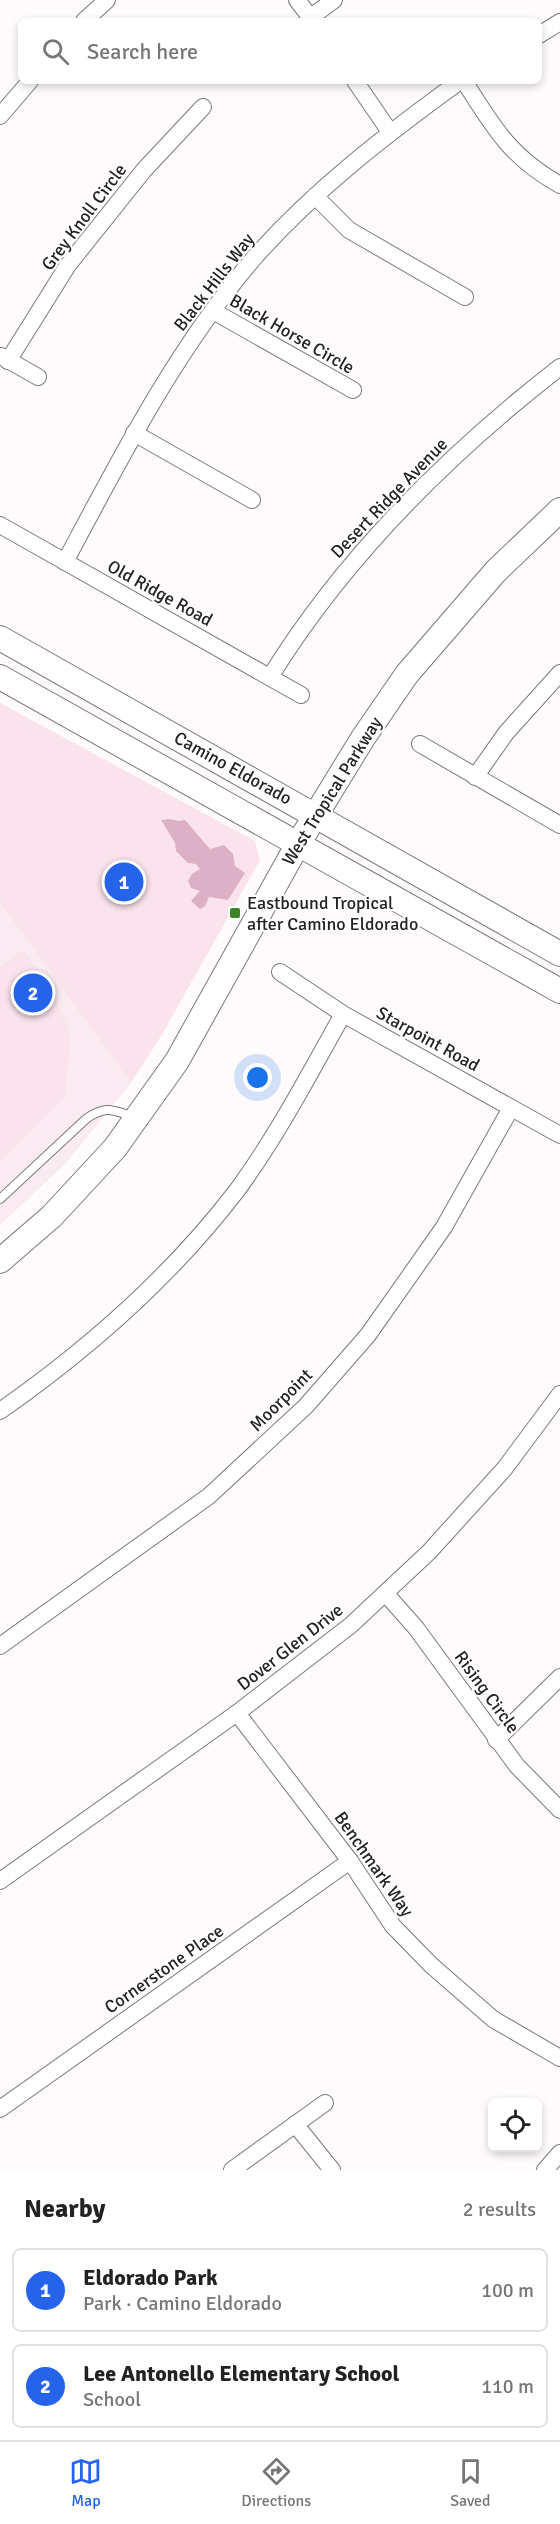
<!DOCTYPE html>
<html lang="en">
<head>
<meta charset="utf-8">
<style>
	body { margin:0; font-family:Signika,sans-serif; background:#f2f2f2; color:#222 }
	.controls { position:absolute; right:18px; bottom:18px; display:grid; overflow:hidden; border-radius:9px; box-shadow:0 3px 9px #0003 }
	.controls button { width:54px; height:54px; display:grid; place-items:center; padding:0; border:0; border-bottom:2px solid #e0e0e0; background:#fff; color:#222; font:30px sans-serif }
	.you { position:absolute; left:258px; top:1078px; width:21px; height:21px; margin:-15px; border:4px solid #fff; border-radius:50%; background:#1a73e8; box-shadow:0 0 0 9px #1a73e833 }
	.badge { display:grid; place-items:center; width:39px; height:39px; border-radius:50%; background:#2563eb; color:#fff; font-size:20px; font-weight:700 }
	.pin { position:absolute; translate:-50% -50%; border:3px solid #fff; box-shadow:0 2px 6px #0006 }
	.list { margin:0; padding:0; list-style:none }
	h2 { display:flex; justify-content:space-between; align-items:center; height:78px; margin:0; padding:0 24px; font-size:26px }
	h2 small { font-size:20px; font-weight:400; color:#767676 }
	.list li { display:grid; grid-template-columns:39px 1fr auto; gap:18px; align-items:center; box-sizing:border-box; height:84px; margin:0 12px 12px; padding:0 12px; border:2px solid #e0e0e0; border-radius:9px }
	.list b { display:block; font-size:22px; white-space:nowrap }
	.list p { margin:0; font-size:20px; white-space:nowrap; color:#767676 }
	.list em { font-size:20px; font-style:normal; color:#767676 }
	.icon { flex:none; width:33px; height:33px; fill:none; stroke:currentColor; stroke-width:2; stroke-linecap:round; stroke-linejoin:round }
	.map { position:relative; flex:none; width:560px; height:2170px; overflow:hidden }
	.search { position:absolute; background:#fff; box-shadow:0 3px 9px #0003; left:18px; right:18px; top:18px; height:66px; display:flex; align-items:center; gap:15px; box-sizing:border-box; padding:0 21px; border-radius:9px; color:#767676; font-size:22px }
	.sheet { height:270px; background:#fff }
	nav { display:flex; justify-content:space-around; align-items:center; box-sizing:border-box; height:84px; border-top:2px solid #e0e0e0; background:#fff; font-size:16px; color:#767676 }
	nav a { display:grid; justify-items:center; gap:3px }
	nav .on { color:#2563eb }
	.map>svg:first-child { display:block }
	.built { fill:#f9ebf1 }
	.green { fill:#fbe3ed }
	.forest { fill:#ddb1c5 }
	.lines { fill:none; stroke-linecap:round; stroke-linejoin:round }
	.lane-casing { stroke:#7c787a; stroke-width:10 }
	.street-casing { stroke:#7c787a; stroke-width:18 }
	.secondary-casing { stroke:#7c787a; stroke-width:26 }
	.lane { stroke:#fff; stroke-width:8 }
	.street { stroke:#fff; stroke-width:16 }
	.secondary { stroke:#fff; stroke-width:24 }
	.poi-dot { fill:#3d8328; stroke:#fff; stroke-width:2 }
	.labels { text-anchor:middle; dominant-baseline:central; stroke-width:4.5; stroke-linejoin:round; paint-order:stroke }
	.street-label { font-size:18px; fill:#242223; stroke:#fff }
	.poi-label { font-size:18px; fill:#242223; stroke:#fff; text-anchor:start }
</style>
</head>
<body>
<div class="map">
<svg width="560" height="2170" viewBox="0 0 560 2170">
	<rect width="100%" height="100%" fill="#fffafc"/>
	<polygon class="built" points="0,903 131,1083 65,1164 0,1225"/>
	<g class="green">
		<polygon points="0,703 255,841 260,860 163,1033 131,1083 0,903"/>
		<polygon points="23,950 51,986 71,1036 64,1099 0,1162 0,967"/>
	</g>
	<polygon class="forest" points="169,819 179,821 185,820 210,849 224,845 233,854 235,866 245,873 228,900 209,897 205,906 200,909 191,901 200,891 191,888 188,881 192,874 200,869 196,864 188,863 176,851 175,843 161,820"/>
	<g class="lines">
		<defs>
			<path id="lane" d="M0,1199l86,-80c20,-14 26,-9 48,-2"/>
			<g id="street">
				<polyline points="297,0 313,21"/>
				<polyline points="311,17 334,0"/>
				<polyline points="84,21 107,0"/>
				<polyline points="539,35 560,22"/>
				<polyline points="355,81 390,132"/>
				<path d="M464,81c30,47 46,76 96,104"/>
				<polyline points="0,116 30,81"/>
				<polyline points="315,196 349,230 465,297"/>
				<polyline points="213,311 353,390"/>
				<polyline points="1,356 38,377"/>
				<polyline points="8,361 68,265 144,170 203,107"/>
				<polyline points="134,433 252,500"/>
				<polyline points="0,525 301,695"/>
				<path d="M65,562c56,-105 111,-213 189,-304 60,-68 133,-124 206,-177"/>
				<path d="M270,677c75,-121 178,-223 290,-310"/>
				<polyline points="420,744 560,825"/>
				<polyline points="475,777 506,733 560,673"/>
				<polyline points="280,972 343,1014 560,1135"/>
				<path d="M0,1411c90,-63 171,-134 238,-222 40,-55 72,-116 105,-175"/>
				<polyline points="386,1594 416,1628 517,1766 560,1810"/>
				<polyline points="0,1646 209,1496 306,1406 368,1335 444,1227 511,1108"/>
				<polyline points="237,1713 350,1861 393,1926 431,1965 493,2019 560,2058"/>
				<polyline points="496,1740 560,1677"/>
				<polyline points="0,1881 237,1713 351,1625 429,1552 505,1468 560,1394"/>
				<polyline points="0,2109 350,1861"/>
				<polyline points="295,2124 332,2170"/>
				<polyline points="232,2170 325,2103"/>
				<polyline points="545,2170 560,2153"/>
			</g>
			<g id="secondary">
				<polyline points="0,638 560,954"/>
				<polyline points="0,677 560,991"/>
				<polyline points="0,1261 52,1216 115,1148 177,1061 298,844 363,738 407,674 496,571 560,510"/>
			</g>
		</defs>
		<use href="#lane" class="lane-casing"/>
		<use href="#street" class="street-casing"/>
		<use href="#secondary" class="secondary-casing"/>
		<use href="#lane" class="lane"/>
		<use href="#street" class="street"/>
		<use href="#secondary" class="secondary"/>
	</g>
	<rect class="poi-dot" x="229" y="907" width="12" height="12" rx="3"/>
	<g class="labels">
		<g class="street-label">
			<text transform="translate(84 217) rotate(-53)">Grey Knoll Circle</text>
			<text transform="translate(214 282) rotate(-52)">Black Hills Way</text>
			<text transform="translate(292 334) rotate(30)">Black Horse Circle</text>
			<text transform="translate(389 498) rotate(-46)">Desert Ridge Avenue</text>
			<text transform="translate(160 593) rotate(29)">Old Ridge Road</text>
			<text transform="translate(233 768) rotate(29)">Camino Eldorado</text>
			<text transform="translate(332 791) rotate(-58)">West Tropical Parkway</text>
			<text transform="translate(428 1039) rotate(29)">Starpoint Road</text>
			<text transform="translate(281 1400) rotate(-45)">Moorpoint</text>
			<text transform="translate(290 1647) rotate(-38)">Dover Glen Drive</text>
			<text transform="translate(487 1692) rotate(54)">Rising Circle</text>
			<text transform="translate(374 1864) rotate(55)">Benchmark Way</text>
			<text transform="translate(164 1969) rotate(-35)">Cornerstone Place</text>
		</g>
		<g class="poi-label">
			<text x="247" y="903">Eastbound Tropical<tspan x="247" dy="21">after Camino Eldorado</tspan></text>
		</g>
	</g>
</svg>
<div class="controls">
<button><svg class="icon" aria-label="locate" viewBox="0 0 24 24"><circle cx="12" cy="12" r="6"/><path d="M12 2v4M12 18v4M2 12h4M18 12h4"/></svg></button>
</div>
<div class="you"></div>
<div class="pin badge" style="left:124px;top:882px">1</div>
<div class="pin badge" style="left:33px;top:993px">2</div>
<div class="search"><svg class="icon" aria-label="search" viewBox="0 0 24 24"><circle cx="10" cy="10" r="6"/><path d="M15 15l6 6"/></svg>Search here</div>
</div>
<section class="sheet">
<h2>Nearby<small>2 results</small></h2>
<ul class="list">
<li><span class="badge">1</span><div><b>Eldorado Park</b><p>Park · Camino Eldorado</p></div><em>100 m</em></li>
<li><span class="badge">2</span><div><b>Lee Antonello Elementary School</b><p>School</p></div><em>110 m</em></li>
</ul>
</section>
<nav>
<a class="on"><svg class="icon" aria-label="map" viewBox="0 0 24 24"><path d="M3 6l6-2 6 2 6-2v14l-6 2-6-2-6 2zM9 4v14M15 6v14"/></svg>Map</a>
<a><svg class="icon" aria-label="directions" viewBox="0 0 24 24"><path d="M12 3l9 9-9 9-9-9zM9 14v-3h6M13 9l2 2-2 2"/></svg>Directions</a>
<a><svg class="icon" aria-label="saved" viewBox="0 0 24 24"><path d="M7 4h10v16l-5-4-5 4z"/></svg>Saved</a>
</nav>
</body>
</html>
